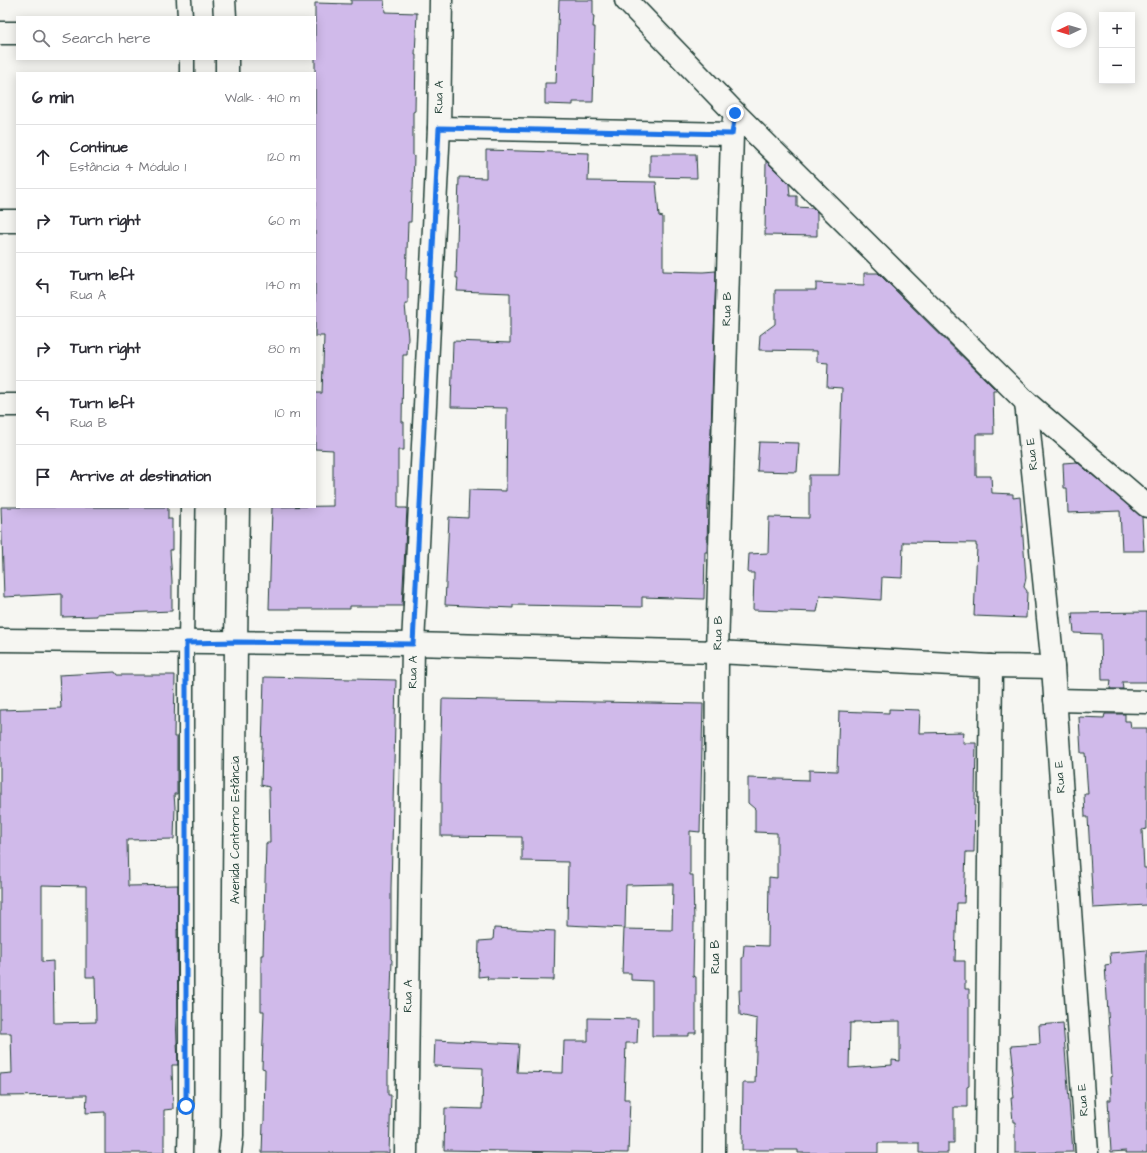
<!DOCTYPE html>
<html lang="en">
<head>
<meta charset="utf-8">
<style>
	body { margin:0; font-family:"Architects Daughter",sans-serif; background:#f2f2f3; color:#2b2b33 }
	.controls { position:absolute; right:12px; top:12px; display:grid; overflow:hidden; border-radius:0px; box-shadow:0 2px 10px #0003 }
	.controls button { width:36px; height:36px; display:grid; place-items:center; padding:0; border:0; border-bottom:1px solid #e1e1e2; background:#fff; color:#2b2b33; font:20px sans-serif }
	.compass { position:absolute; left:1051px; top:12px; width:36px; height:36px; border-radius:50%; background:#fff; box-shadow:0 2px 10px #0003; rotate:266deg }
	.stop { position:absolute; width:12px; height:12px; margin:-9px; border:3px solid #1a73e8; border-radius:50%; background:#fff }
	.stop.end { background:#1a73e8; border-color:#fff; box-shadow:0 1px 4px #0008 }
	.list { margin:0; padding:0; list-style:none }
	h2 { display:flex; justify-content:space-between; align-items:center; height:52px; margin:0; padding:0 16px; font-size:17px }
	h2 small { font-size:13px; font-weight:400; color:#7c7c81 }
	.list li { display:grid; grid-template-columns:26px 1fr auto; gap:12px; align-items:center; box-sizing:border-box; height:64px; padding:0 16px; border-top:1px solid #e1e1e2 }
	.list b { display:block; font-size:15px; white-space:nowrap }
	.list p { margin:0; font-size:13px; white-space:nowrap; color:#7c7c81 }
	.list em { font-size:13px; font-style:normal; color:#7c7c81 }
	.icon { flex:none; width:22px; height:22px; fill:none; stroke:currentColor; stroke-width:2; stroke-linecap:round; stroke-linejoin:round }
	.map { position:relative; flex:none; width:1147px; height:1153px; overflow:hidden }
	.search { position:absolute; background:#fff; box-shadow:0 2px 10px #0003; left:16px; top:16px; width:300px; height:44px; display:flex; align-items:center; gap:10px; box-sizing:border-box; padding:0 14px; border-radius:0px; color:#7c7c81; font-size:15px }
	.panel { position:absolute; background:#fff; box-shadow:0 2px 10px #0003; left:16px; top:72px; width:300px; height:436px; border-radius:0px }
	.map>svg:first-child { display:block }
	.building { fill:#d0baea; stroke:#1f3d34; fill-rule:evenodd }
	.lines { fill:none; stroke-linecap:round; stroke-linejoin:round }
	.service-casing { stroke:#1f3d34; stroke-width:17 }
	.minor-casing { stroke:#1f3d34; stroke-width:25 }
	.tertiary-casing { stroke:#1f3d34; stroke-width:25 }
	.service { stroke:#f6f6f2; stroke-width:14 }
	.minor { stroke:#f6f6f2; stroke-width:22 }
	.tertiary { stroke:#f6f6f2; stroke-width:22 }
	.route { stroke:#1a73e8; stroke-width:5 }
	.labels { text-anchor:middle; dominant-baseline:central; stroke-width:3; stroke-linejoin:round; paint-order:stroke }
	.street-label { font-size:12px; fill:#1f3d34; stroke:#f6f6f2 }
</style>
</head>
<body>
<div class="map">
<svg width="1147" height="1153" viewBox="0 0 1147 1153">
	<rect width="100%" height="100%" fill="#f6f6f2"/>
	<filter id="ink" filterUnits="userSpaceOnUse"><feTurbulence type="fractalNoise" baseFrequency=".025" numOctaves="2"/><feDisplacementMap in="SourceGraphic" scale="8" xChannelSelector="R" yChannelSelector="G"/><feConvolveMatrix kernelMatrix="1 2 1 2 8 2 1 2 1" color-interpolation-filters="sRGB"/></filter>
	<g filter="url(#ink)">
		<g class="building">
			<polygon points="351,0 384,0 385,12 417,13 415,55 416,55 415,111 413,112 413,156 414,156 413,190 412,190 411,222 408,222 406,279 408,280 408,304 405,304 408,338 407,355 403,355 402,422 404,422 404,450 398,450 398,508 407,508 402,606 350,606 350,609 269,609 272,507 333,506 333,450 315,449 315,393 322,393 324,336 315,336 315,3 351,4"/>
			<polygon points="559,0 593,0 593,16 594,16 593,27 595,27 593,102 573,102 573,105 545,104 545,83 556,83"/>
			<polygon points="486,150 589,153 588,181 656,182 659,216 663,217 663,271 703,272 716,271 709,495 708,495 707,552 705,552 704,599 642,597 642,607 513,605 513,608 445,605 449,517 468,518 469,490 506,491 507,408 451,407 453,341 510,343 510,293 457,291 458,278 456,278 459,177 486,178"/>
			<polygon points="650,154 696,154 697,178 650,177"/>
			<polygon points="766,161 789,184 790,196 797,196 797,207 813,208 817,212 817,236 765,235"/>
			<polygon points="864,273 878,273 997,391 993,391 994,434 976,434 976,476 991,476 992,493 1013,494 1013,498 1020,497 1026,578 1024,587 1027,591 1026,618 974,616 977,546 976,546 976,543 903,542 902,578 882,577 881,600 820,596 817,612 753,610 754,573 748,573 749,554 768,553 769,517 809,518 809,475 839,475 842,388 827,387 828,363 817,362 817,351 759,350 760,335 775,324 775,290 816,290 816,283 864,285"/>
			<polygon points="759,442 799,443 797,472 757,471"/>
			<polygon points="1077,462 1142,517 1144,551 1122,551 1120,511 1068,513 1067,488 1064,488 1063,463"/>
			<polygon points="1,507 168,507 168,519 172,519 172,550 170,550 172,581 172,611 97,614 97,616 62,617 62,594 4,597"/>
			<polygon points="1147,612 1147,682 1122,682 1123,689 1110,689 1111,680 1102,680 1101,634 1074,633 1072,613"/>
			<path d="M115,672l2,3h58l-1,62h3v57h-3l1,13 -1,32 -47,1 1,46 50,-1v45l-1,-1 1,89h-2l2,47h-6l1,44 -9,1v43h-59v-41l-19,1 1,-18 -87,1v-22l12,-1 -1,-40h-11v-323l61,-2 -2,-33zM42,885l44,1v91h9l1,45 -42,1 -1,-62 -11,1z"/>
			<polygon points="264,677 396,680 391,888 391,959 392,960 391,991 390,990 388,1073 388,1095 391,1095 389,1153 262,1153 263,1124 264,1124 265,1069 262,1068 264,1011 261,1011 261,955 263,955 266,843 270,843 269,787 261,785"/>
			<polygon points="442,699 703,704 700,832 690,831 690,875 693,875 694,924 693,976 696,977 696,1033 689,1033 689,1036 652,1036 652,981 631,980 631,973 622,973 624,929 672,930 673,884 626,885 625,928 567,925 568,862 522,861 522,837 441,836 441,783 440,783"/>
			<path d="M889,709l31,1 -1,23 45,-1 -1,11h13l-2,109h-8l-2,51h-7l-2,58h10v28h4v97l-2,1v20h-13v36h-6v10h-29v-10h-41v10h-80v-3h-56l1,-67h12l2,-64 -17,-4 -1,-25h3v-32h1l1,-13 24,1 1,-69 8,1v-45l-22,-1v-23l-7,-6v-25l61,2v-10l28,1 2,-60 50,2zM900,1021v40l-8,-1v5l-43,3 1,-45h4v-1z"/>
			<polygon points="1105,714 1125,714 1125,721 1130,721 1131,728 1147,728 1147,829 1142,830 1144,868 1147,868 1147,905 1093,908 1088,817 1085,817 1084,794 1088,794 1085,753 1081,753 1079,717 1104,718"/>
			<polygon points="494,928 555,931 554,980 487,979 488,976 478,977 479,941 493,940"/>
			<polygon points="1147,950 1147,1153 1126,1153 1126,1151 1111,1152 1108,1100 1111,1100 1110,1077 1112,1076 1105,965 1111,964 1110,953"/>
			<polygon points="588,1018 638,1019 637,1043 626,1043 624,1099 630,1099 628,1153 444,1150 445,1108 482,1109 483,1068 434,1066 435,1040 519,1044 517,1072 563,1073 564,1041 588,1041"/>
			<polygon points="1063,1023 1073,1152 1015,1153 1015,1122 1013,1122 1011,1098 1013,1098 1012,1086 1013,1086 1012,1075 1013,1074 1012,1063 1013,1063 1011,1046 1040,1044 1039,1025"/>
		</g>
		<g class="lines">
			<defs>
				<g id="service">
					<polyline points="184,0 185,17"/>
					<polyline points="187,59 187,73"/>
					<polyline points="185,1153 186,1106 186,643 188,507"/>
				</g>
				<g id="minor">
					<polyline points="626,0 735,113 1026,402 1147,506"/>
					<polyline points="0,33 17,33"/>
					<polyline points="439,128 732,134"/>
					<polyline points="0,221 17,221"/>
					<polyline points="1026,402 1053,667 1087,1153"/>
					<polyline points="0,405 17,405"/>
					<polyline points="0,640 413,644 717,652 991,666 1053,667"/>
					<polyline points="1055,700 1147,702"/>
					<polyline points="406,1153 413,644 439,128 441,0"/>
					<polyline points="714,1153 717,652 732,134 735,113"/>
					<polyline points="986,1153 991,666"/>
				</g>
				<g id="tertiary">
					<polyline points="224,0 225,17"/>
					<polyline points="227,59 227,73"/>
					<polyline points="230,1153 232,1136 236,642 238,507"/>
				</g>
			</defs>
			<use href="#service" class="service-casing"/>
			<use href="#minor" class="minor-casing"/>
			<use href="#tertiary" class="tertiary-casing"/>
			<use href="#service" class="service"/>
			<use href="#minor" class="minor"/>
			<use href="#tertiary" class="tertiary"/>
		</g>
	</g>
	<g class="lines" filter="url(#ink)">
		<polyline class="route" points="186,1106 186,643 236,642 413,644 439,128 732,134 735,113"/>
	</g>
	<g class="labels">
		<g class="street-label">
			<text transform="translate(439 97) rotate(-89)">Rua A</text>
			<text transform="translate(727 309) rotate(-88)">Rua B</text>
			<text transform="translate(1032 454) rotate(-96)">Rua E</text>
			<text transform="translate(718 633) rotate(-88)">Rua B</text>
			<text transform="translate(413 672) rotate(-89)">Rua A</text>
			<text transform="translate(1060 777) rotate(-94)">Rua E</text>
			<text transform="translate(235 830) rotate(-90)">Avenida Contorno Estância</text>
			<text transform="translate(715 957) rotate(-90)">Rua B</text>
			<text transform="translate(408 996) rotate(-89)">Rua A</text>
			<text transform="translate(1083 1100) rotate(-94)">Rua E</text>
		</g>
	</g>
</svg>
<div class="controls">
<button>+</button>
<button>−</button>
</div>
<svg class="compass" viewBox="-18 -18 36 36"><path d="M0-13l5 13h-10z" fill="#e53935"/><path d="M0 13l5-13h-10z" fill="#7c7c81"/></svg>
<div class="stop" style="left:186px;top:1106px"></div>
<div class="stop end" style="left:735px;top:113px"></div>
<div class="search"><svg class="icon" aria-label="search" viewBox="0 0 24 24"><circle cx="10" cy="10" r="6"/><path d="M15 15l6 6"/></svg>Search here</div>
<section class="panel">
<h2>6 min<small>Walk · 410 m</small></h2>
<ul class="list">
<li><svg class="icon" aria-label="ahead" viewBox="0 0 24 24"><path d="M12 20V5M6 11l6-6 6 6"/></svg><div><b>Continue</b><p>Estância 4 Módulo 1</p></div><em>120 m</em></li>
<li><svg class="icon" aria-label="right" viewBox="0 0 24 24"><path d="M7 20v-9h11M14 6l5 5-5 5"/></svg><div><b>Turn right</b></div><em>60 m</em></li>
<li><svg class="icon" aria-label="left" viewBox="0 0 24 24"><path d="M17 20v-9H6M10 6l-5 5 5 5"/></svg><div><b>Turn left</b><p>Rua A</p></div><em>140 m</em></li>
<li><svg class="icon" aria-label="right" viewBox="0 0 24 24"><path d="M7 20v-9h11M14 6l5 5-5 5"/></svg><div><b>Turn right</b></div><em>80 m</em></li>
<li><svg class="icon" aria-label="left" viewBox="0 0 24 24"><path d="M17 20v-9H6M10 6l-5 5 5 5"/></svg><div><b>Turn left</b><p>Rua B</p></div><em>10 m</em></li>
<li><svg class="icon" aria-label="arrive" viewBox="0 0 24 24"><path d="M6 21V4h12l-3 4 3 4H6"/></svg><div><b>Arrive at destination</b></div></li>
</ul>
</section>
</div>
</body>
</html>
